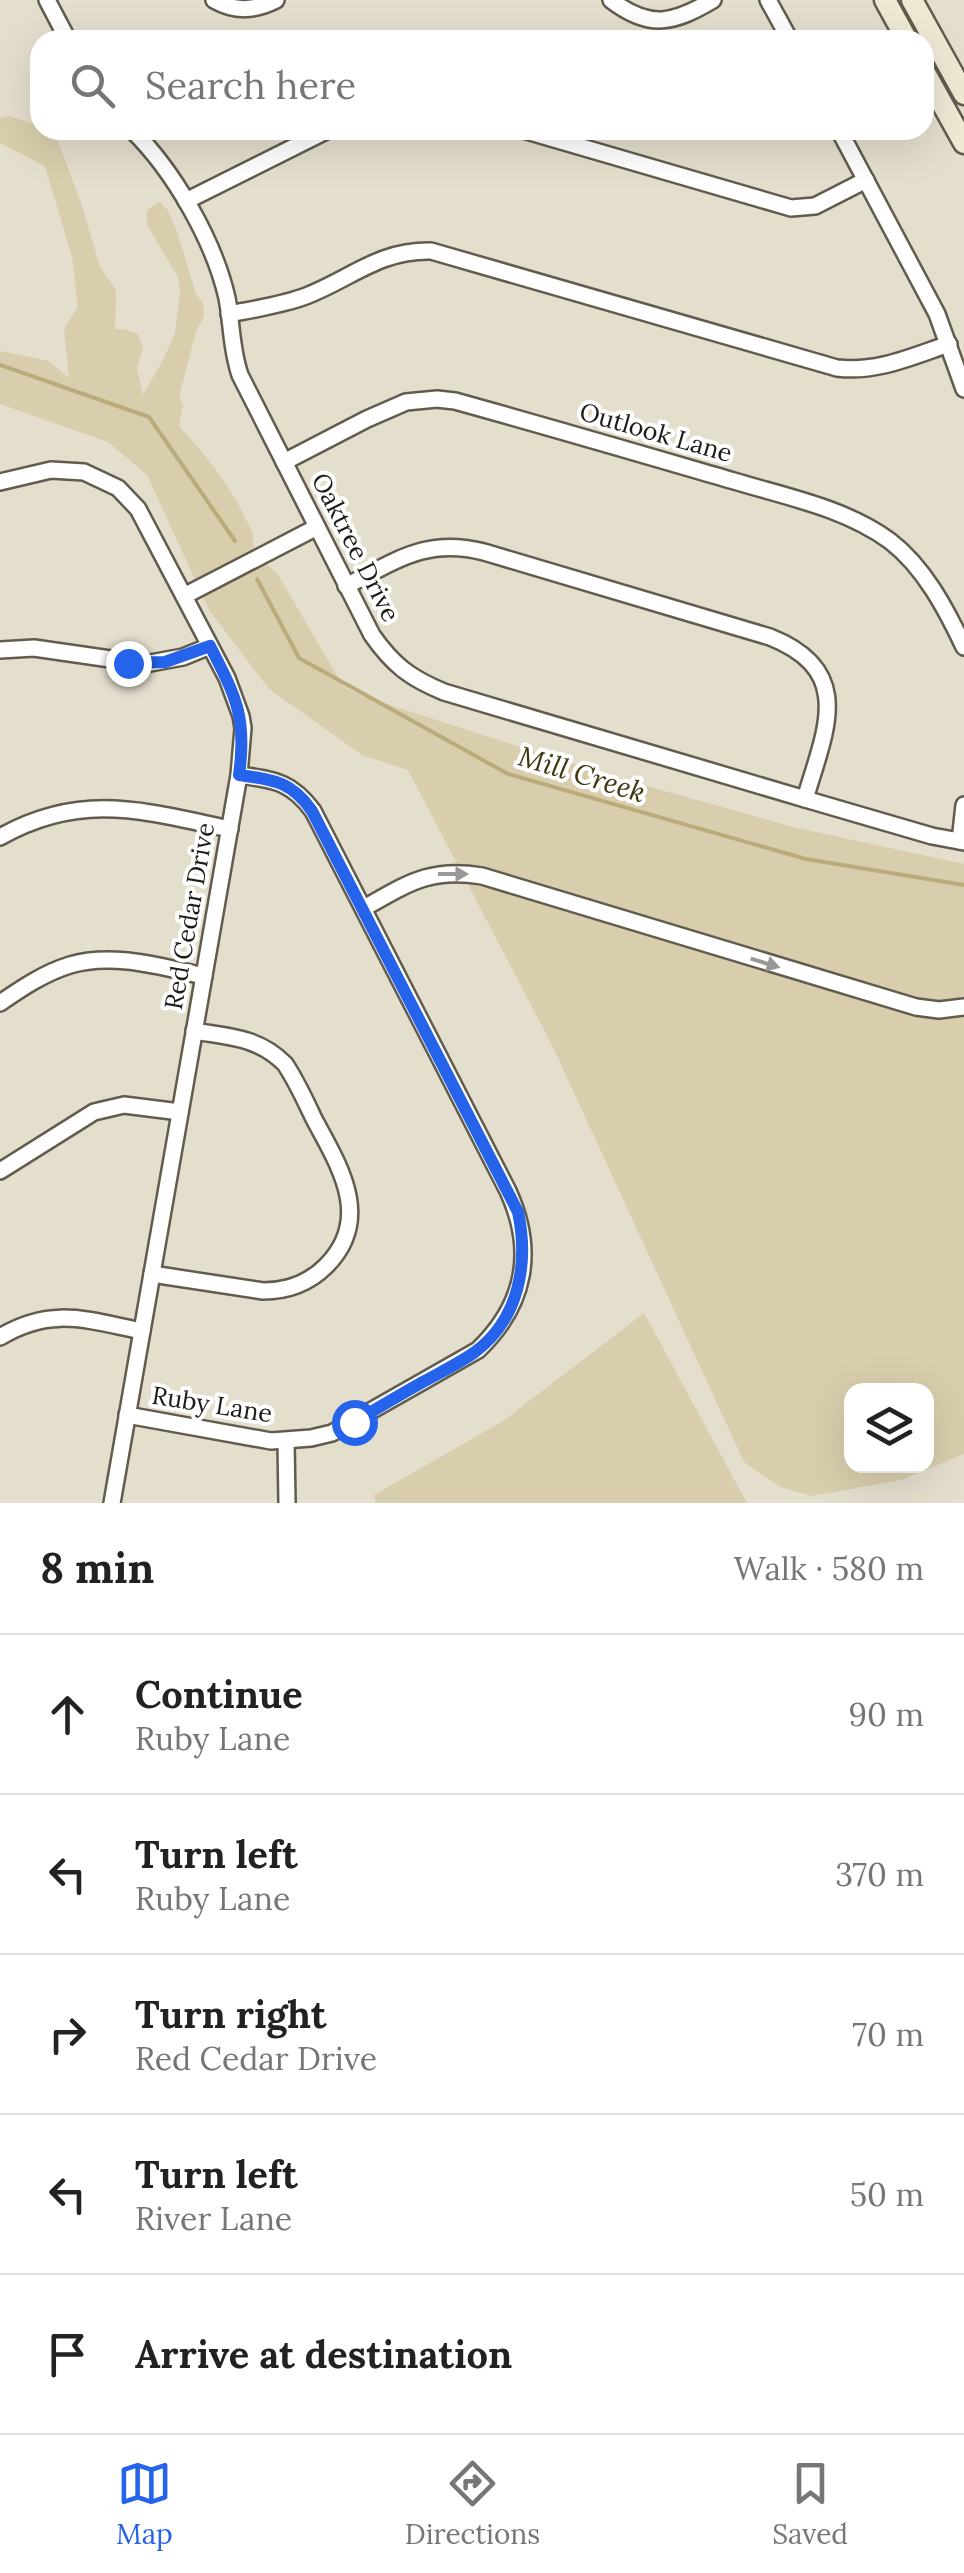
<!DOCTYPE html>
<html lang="en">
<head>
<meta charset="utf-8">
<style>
	body { margin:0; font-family:Lora,serif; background:#f6f6f6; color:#222 }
	.controls { position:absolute; right:30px; bottom:30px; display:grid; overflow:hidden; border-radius:20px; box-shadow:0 10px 40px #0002 }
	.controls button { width:90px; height:90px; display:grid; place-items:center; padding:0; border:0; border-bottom:2px solid #e0e0e0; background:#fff; color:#222; font:50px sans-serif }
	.stop { position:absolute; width:30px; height:30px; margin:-22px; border:8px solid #2563eb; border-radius:50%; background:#fff }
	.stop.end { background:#2563eb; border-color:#fff; box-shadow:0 2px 10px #0008 }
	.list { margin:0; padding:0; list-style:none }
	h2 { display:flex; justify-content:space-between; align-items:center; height:130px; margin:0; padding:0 40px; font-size:42px }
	h2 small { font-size:32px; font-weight:400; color:#767676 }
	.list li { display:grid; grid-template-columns:65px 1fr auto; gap:30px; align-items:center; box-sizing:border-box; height:160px; padding:0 40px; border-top:2px solid #e0e0e0 }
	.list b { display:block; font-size:38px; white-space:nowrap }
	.list p { margin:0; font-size:32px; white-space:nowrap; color:#767676 }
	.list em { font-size:32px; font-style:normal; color:#767676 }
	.icon { flex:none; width:55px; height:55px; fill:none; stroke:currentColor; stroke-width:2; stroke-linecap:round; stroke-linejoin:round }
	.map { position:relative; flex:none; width:964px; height:1503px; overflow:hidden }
	.search { position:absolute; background:#fff; box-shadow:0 10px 40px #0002; left:30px; right:30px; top:30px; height:110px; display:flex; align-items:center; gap:25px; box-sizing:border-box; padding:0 35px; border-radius:30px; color:#767676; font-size:38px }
	.sheet { height:930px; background:#fff }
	nav { display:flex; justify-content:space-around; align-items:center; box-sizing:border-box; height:140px; border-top:2px solid #e0e0e0; background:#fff; font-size:28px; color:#767676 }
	nav a { display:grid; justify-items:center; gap:5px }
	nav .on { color:#2563eb }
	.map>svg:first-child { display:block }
	.green { fill:#d8cead; fill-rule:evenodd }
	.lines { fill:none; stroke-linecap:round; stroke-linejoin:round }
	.stream { stroke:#baab7a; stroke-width:4 }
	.minor-casing { stroke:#615c4d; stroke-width:20 }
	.secondary-casing { stroke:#615c4d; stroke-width:25 }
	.minor { stroke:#fff; stroke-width:15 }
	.secondary { stroke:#efe9d4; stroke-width:20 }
	.oneway { fill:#999896 }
	.route { stroke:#2563eb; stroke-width:12 }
	.labels { text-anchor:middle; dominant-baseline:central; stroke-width:8; stroke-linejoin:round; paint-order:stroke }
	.street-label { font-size:25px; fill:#1d1b15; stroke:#fff }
	.water-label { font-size:28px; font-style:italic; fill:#41360d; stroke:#fff }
</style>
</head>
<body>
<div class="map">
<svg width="964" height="1503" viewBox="0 0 964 1503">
	<rect width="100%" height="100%" fill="#e4decd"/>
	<g class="green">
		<path d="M9,116l31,10v4l14,1 27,72 19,64 16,23 -1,39h9l14,5 5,13 -6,21 6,27 20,-35 12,-27 5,-40 -2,-16 -31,-52v-15l13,-8 7,7 10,22 19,63 7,9 1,13 -8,16 -17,64 4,10 -4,20c31,34 59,69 75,112l-2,2c4,15 13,24 25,33l66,113 19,10 242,78 189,53 171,37v590l-63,26 -89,16 -32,-9 -36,-25 -191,-415 -145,-277 -46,-15 -93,-66 -60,-79 -62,-135 -39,-33 -108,-38v-53l49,10 20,17 -5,-49 14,-22 -6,-50 -27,-91 -45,-23v-25zM852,1390h74v76h-74z"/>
		<polygon points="644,1313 747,1503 376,1503 374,1495 503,1421"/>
	</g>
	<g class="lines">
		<g class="stream">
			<polyline points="0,365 149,417 235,541"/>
			<polyline points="257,579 299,658 508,774 806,859 964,885"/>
		</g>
		<defs>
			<g id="minor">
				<polyline points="47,0 68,40"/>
				<path d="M214,0c21,12 40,11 62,0"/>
				<path d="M611,0c39,30 63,23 102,0"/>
				<polyline points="768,0 790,40"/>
				<path d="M132,130c42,41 82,111 95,168 5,26 4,51 13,77l132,260c21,30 38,43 72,57l361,107 127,37 32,6"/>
				<polyline points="523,130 791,208 815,206 866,180"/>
				<polyline points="839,130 937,314 964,389"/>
				<polyline points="186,201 328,130"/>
				<path d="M229,314c26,-5 53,-9 77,-18 46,-18 73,-46 125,-45l406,117c40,5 76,-12 112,-24"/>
				<path d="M284,462l83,-43 39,-17 31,-3 18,2c94,26 186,53 279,80 53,16 111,27 156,60 34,26 56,68 74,106"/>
				<polyline points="0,482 51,470 84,472 118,488 138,509 227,678 241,716 243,728 239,775 112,1503"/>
				<path d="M346,586c50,-25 80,-49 138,-34l286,85c86,34 55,94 35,162"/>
				<polyline points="184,596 317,527"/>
				<polyline points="0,650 34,648 145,664 183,657 210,646"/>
				<path d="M0,837c82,-46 144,-26 230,-8"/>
				<polyline points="960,841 964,805"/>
				<path d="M364,908c43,-24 66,-41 118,-32l434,131 23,3 25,-3"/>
				<path d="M0,1003c22,-15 44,-30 70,-38 43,-13 92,2 134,11"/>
				<polyline points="0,1171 94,1112 124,1105 180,1112"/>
				<path d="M152,1274l111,17c24,0 45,-7 63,-25 47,-47 14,-99 -12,-147 -9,-19 -17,-37 -29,-55 -27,-27 -55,-27 -91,-33"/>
				<path d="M0,1337c51,-31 87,-17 142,-6"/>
				<path d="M127,1415l144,26 40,-3 21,-5 146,-83c48,-46 57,-100 30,-159l-195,-380c-22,-30 -39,-31 -74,-36"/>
				<polyline points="286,1441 287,1503"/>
			</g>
			<g id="secondary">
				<polyline points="885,0 907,40"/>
				<polyline points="912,0 964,94"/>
				<polyline points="924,71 964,143"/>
			</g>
		</defs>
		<use href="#minor" class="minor-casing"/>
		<use href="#secondary" class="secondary-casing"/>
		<use href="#minor" class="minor"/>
		<use href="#secondary" class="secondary"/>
	</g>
	<defs><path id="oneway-solid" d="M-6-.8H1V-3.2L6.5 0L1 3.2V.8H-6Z" transform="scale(2.5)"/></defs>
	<g class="oneway">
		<use href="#oneway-solid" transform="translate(453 874)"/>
		<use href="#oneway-solid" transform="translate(765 963) rotate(17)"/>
	</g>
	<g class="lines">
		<path class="route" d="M128,663l37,-1 45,-16c26,51 37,71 29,129 35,5 52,6 73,36l206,401c11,52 1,107 -43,140 -17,12 -36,21 -54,31 -23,13 -45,26 -67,39"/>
	</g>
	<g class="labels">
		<g class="street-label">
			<text transform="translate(656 432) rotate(16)">Outlook Lane</text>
			<text transform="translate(356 547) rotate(63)">Oaktree Drive</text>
			<text transform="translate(189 916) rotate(-80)">Red Cedar Drive</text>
			<text transform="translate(212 1404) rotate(9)">Ruby Lane</text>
		</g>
		<g class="water-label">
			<text transform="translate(582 774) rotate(17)">Mill Creek</text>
		</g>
	</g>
</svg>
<div class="controls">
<button><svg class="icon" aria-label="layers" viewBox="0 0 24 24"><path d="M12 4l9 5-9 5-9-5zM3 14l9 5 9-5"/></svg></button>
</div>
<div class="stop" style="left:354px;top:1422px"></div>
<div class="stop end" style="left:128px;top:663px"></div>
<div class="search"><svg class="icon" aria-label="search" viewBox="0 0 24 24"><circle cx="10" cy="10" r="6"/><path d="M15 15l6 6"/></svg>Search here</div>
</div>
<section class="sheet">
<h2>8 min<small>Walk · 580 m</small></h2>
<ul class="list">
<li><svg class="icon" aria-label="ahead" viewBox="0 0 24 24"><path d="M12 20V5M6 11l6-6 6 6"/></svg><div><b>Continue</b><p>Ruby Lane</p></div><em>90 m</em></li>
<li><svg class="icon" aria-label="left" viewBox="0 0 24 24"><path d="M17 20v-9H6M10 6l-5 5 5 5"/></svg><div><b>Turn left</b><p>Ruby Lane</p></div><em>370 m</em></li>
<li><svg class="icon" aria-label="right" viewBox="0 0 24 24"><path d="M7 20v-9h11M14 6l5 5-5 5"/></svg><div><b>Turn right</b><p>Red Cedar Drive</p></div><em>70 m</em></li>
<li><svg class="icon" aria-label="left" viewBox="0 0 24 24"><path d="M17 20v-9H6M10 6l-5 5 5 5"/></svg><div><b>Turn left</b><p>River Lane</p></div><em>50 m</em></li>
<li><svg class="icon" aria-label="arrive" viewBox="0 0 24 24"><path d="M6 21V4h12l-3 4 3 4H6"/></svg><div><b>Arrive at destination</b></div></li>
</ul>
</section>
<nav>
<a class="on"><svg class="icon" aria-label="map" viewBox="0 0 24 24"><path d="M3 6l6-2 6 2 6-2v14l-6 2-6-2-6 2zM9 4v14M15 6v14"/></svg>Map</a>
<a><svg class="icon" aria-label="directions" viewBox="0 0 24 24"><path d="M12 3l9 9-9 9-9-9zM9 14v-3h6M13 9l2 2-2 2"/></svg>Directions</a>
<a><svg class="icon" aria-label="saved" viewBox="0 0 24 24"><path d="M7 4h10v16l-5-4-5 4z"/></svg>Saved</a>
</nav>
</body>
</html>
